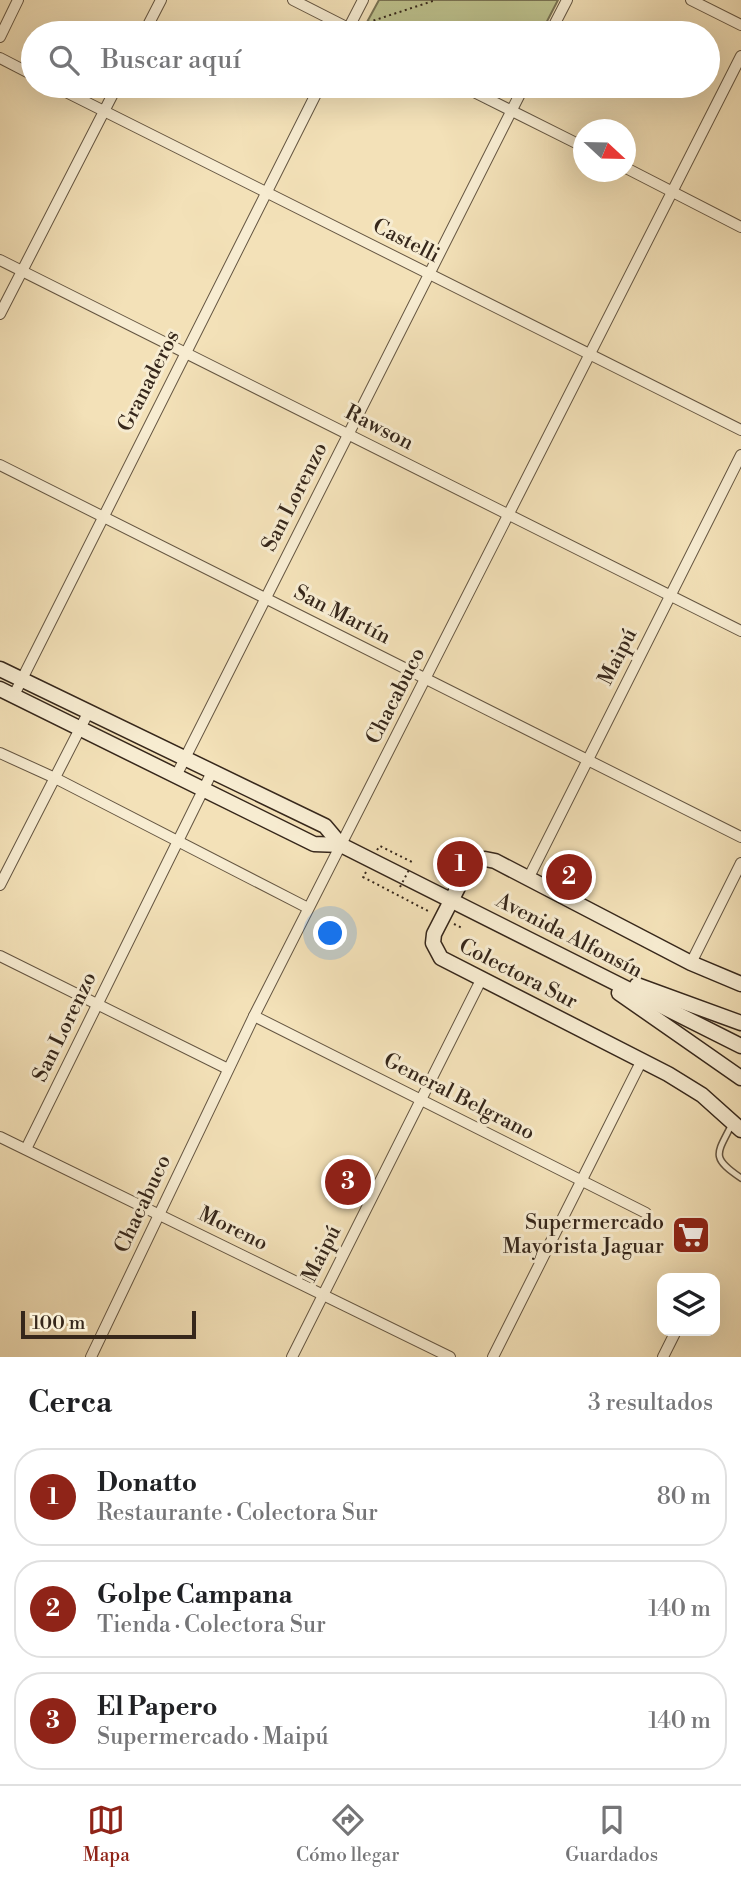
<!DOCTYPE html>
<html lang="es">
<head>
<meta charset="utf-8">
<style>
	body { margin:0; font-family:"Libre Bodoni",serif; background:#f2f2f2; color:#202124 }
	.controls { position:absolute; right:21px; bottom:21px; display:grid; overflow:hidden; border-radius:14px; box-shadow:0 7px 28px #0002 }
	.controls button { width:63px; height:63px; display:grid; place-items:center; padding:0; border:0; border-bottom:2px solid #e0e0e0; background:#fff; color:#202124; font:35px sans-serif }
	.compass { position:absolute; left:573px; top:119px; width:63px; height:63px; border-radius:50%; background:#fff; box-shadow:0 7px 28px #0002; rotate:112deg }
	.scale { position:absolute; left:21px; bottom:18px; width:175px; box-sizing:border-box; padding-left:7px; border:4px solid #36271b; border-top:0; font-size:19px; line-height:24px; white-space:nowrap; color:#36271b; -webkit-text-stroke:5px #f7ecd1; paint-order:stroke }
	.you { position:absolute; left:331px; top:934px; width:24px; height:24px; margin:-18px; border:5px solid #fff; border-radius:50%; background:#1a73e8; box-shadow:0 0 0 10px #1a73e833 }
	.badge { display:grid; place-items:center; width:46px; height:46px; border-radius:50%; background:#8f2418; color:#fff; font-size:23px; font-weight:700 }
	.pin { position:absolute; translate:-50% -50%; border:4px solid #fff; box-shadow:0 2px 7px #0006 }
	.list { margin:0; padding:0; list-style:none }
	h2 { display:flex; justify-content:space-between; align-items:center; height:91px; margin:0; padding:0 28px; font-size:30px }
	h2 small { font-size:23px; font-weight:400; color:#757577 }
	.list li { display:grid; grid-template-columns:46px 1fr auto; gap:21px; align-items:center; box-sizing:border-box; height:98px; margin:0 14px 14px; padding:0 14px; border:2px solid #e0e0e0; border-radius:28px }
	.list b { display:block; font-size:26px; white-space:nowrap }
	.list p { margin:0; font-size:23px; white-space:nowrap; color:#757577 }
	.list em { font-size:23px; font-style:normal; color:#757577 }
	.icon { flex:none; width:38px; height:38px; fill:none; stroke:currentColor; stroke-width:2; stroke-linecap:round; stroke-linejoin:round }
	.map { position:relative; flex:none; width:741px; height:1357px; overflow:hidden }
	.search { position:absolute; background:#fff; box-shadow:0 7px 28px #0002; left:21px; right:21px; top:21px; height:77px; display:flex; align-items:center; gap:18px; box-sizing:border-box; padding:0 24px; border-radius:38px; color:#757577; font-size:26px }
	.sheet { height:427px; background:#fff }
	nav { display:flex; justify-content:space-around; align-items:center; box-sizing:border-box; height:98px; border-top:2px solid #e0e0e0; background:#fff; font-size:19px; color:#757577 }
	nav a { display:grid; justify-items:center; gap:4px }
	nav .on { color:#8f2418 }
	.map>svg:first-child { display:block }
	.green { fill:#bec28d; stroke:#7a7454; stroke-width:2 }
	.lines { fill:none; stroke-linecap:round; stroke-linejoin:round }
	.lane-casing { stroke:#655642; stroke-width:8 }
	.street-casing { stroke:#655642; stroke-width:12 }
	.secondary-casing { stroke:#36271b; stroke-width:17 }
	.path { stroke:#36271b; stroke-width:2; stroke-dasharray:2 3.5; stroke-linecap:butt }
	.lane { stroke:#f7ecd1; stroke-width:5 }
	.street { stroke:#f7ecd1; stroke-width:10 }
	.secondary { stroke:#f7ecd1; stroke-width:14 }
	.path-bridge { stroke:#36271b; stroke-width:2; stroke-dasharray:2 3.5; stroke-linecap:butt }
	.labels { text-anchor:middle; dominant-baseline:central; stroke-width:6; stroke-linejoin:round; paint-order:stroke }
	.street-label { font-size:21px; fill:#36271b; stroke:#f7ecd1 }
	.poi-label { font-size:21px; fill:#36271b; stroke:#f7ecd1; text-anchor:end }
</style>
</head>
<body>
<div class="map">
<svg width="741" height="1357" viewBox="0 0 741 1357">
	<rect width="100%" height="100%" fill="#f3e1b8"/>
	<filter id="stains"><feTurbulence type="fractalNoise" baseFrequency=".00286" numOctaves="4"/><feColorMatrix values="0 0 0 0 .2 0 0 0 0 .09 0 0 0 0 .02 0 0 0 .5 -.17"/></filter>
	<radialGradient id="worn" r=".72"><stop offset=".6" stop-color="#630" stop-opacity="0"/><stop offset="1" stop-color="#630" stop-opacity=".3"/></radialGradient>
	<polygon class="green" points="379,0 558,0 541,33 389,33 367,22"/>
	<g class="lines">
		<defs>
			<path id="lane" d="M732,1124c-15,30 -22,33 9,54"/>
			<g id="street">
				<polyline points="293,0 358,33"/>
				<polyline points="691,0 741,25"/>
				<polyline points="144,33 161,0"/>
				<polyline points="346,33 363,0"/>
				<polyline points="550,33 567,0"/>
				<polyline points="0,37 18,0"/>
				<polyline points="0,58 33,75"/>
				<polyline points="54,86 741,430"/>
				<polyline points="462,86 584,147"/>
				<polyline points="626,168 741,227"/>
				<polyline points="0,260 741,631"/>
				<polyline points="0,314 117,86"/>
				<polyline points="0,465 741,837"/>
				<polyline points="14,695 320,86"/>
				<polyline points="0,753 55,778 308,908"/>
				<polyline points="176,776 524,86"/>
				<polyline points="529,877 741,455"/>
				<polyline points="0,885 89,711"/>
				<polyline points="0,956 228,1069"/>
				<polyline points="691,963 741,863"/>
				<polyline points="254,1016 646,1213"/>
				<polyline points="0,1137 450,1357"/>
				<polyline points="26,1149 212,772"/>
				<polyline points="91,1357 254,1016 741,56"/>
				<polyline points="292,1357 481,980"/>
				<polyline points="493,1357 642,1060"/>
				<polyline points="663,1357 676,1331"/>
			</g>
			<g id="secondary">
				<polyline points="0,669 325,826 341,845 741,1046"/>
				<polyline points="0,689 314,844 341,845"/>
				<polyline points="741,984 691,963 495,861 485,859 470,864 434,934 433,943 441,958 668,1074 702,1095 741,1130"/>
				<polyline points="637,985 741,1023"/>
				<polyline points="619,993 741,1078"/>
			</g>
		</defs>
		<use href="#lane" class="lane-casing"/>
		<use href="#street" class="street-casing"/>
		<use href="#secondary" class="secondary-casing"/>
		<g class="path">
			<polyline points="363,24 436,0"/>
			<polyline points="377,850 380,846 412,862"/>
			<polyline points="366,872 363,877 430,912"/>
			<polyline points="454,924 462,928"/>
		</g>
		<use href="#lane" class="lane"/>
		<use href="#street" class="street"/>
		<use href="#secondary" class="secondary"/>
		<polyline class="path-bridge" points="400,887 410,868"/>
	</g>
	<defs>
		<symbol id="supermarket-square" viewBox="-11 -11 22 22"><rect x="-9" y="-9" width="18" height="18" rx="4" fill="#8f2418" stroke="#f7ecd1"/><path d="M-6-5.5h2.5l.6 2H6L4.5 2H-2.5L-4.4-4H-6ZM-1.5 3.2a1.3 1.3 0 1 0 .1 0ZM3 3.2a1.3 1.3 0 1 0 .1 0Z" fill="#fff"/></symbol>
	</defs>
	<g fill-rule="evenodd">
		<use href="#supermarket-square" x="669" y="1213" width="44" height="44"/>
	</g>
	<g class="labels">
		<g class="street-label">
			<text transform="translate(406 241) rotate(27)">Castelli</text>
			<text transform="translate(149 381) rotate(-63)">Granaderos</text>
			<text transform="translate(379 428) rotate(27)">Rawson</text>
			<text transform="translate(295 497) rotate(-63)">San Lorenzo</text>
			<text transform="translate(342 615) rotate(27)">San Martín</text>
			<text transform="translate(618 657) rotate(-63)">Maipú</text>
			<text transform="translate(396 696) rotate(-63)">Chacabuco</text>
			<text transform="translate(569 936) rotate(27)">Avenida Alfonsín</text>
			<text transform="translate(518 974) rotate(27)">Colectora Sur</text>
			<text transform="translate(65 1027) rotate(-64)">San Lorenzo</text>
			<text transform="translate(459 1097) rotate(27)">General Belgrano</text>
			<text transform="translate(143 1204) rotate(-65)">Chacabuco</text>
			<text transform="translate(233 1229) rotate(26)">Moreno</text>
			<text transform="translate(322 1254) rotate(-63)">Maipú</text>
		</g>
		<g class="poi-label">
			<text x="664" y="1223">Supermercado<tspan x="664" dy="24">Mayorista Jaguar</tspan></text>
		</g>
	</g>
	<rect width="100%" height="100%" filter="url(#stains)"/>
	<rect width="100%" height="100%" fill="url(#worn)"/>
</svg>
<div class="controls">
<button><svg class="icon" aria-label="layers" viewBox="0 0 24 24"><path d="M12 4l9 5-9 5-9-5zM3 14l9 5 9-5"/></svg></button>
</div>
<svg class="compass" viewBox="-18 -18 36 36"><path d="M0-13l5 13h-10z" fill="#e53935"/><path d="M0 13l5-13h-10z" fill="#757577"/></svg>
<div class="scale">100 m</div>
<div class="you"></div>
<div class="pin badge" style="left:460px;top:864px">1</div>
<div class="pin badge" style="left:569px;top:877px">2</div>
<div class="pin badge" style="left:348px;top:1182px">3</div>
<div class="search"><svg class="icon" aria-label="search" viewBox="0 0 24 24"><circle cx="10" cy="10" r="6"/><path d="M15 15l6 6"/></svg>Buscar aquí</div>
</div>
<section class="sheet">
<h2>Cerca<small>3 resultados</small></h2>
<ul class="list">
<li><span class="badge">1</span><div><b>Donatto</b><p>Restaurante · Colectora Sur</p></div><em>80 m</em></li>
<li><span class="badge">2</span><div><b>Golpe Campana</b><p>Tienda · Colectora Sur</p></div><em>140 m</em></li>
<li><span class="badge">3</span><div><b>El Papero</b><p>Supermercado · Maipú</p></div><em>140 m</em></li>
</ul>
</section>
<nav>
<a class="on"><svg class="icon" aria-label="map" viewBox="0 0 24 24"><path d="M3 6l6-2 6 2 6-2v14l-6 2-6-2-6 2zM9 4v14M15 6v14"/></svg>Mapa</a>
<a><svg class="icon" aria-label="directions" viewBox="0 0 24 24"><path d="M12 3l9 9-9 9-9-9zM9 14v-3h6M13 9l2 2-2 2"/></svg>Cómo llegar</a>
<a><svg class="icon" aria-label="saved" viewBox="0 0 24 24"><path d="M7 4h10v16l-5-4-5 4z"/></svg>Guardados</a>
</nav>
</body>
</html>
